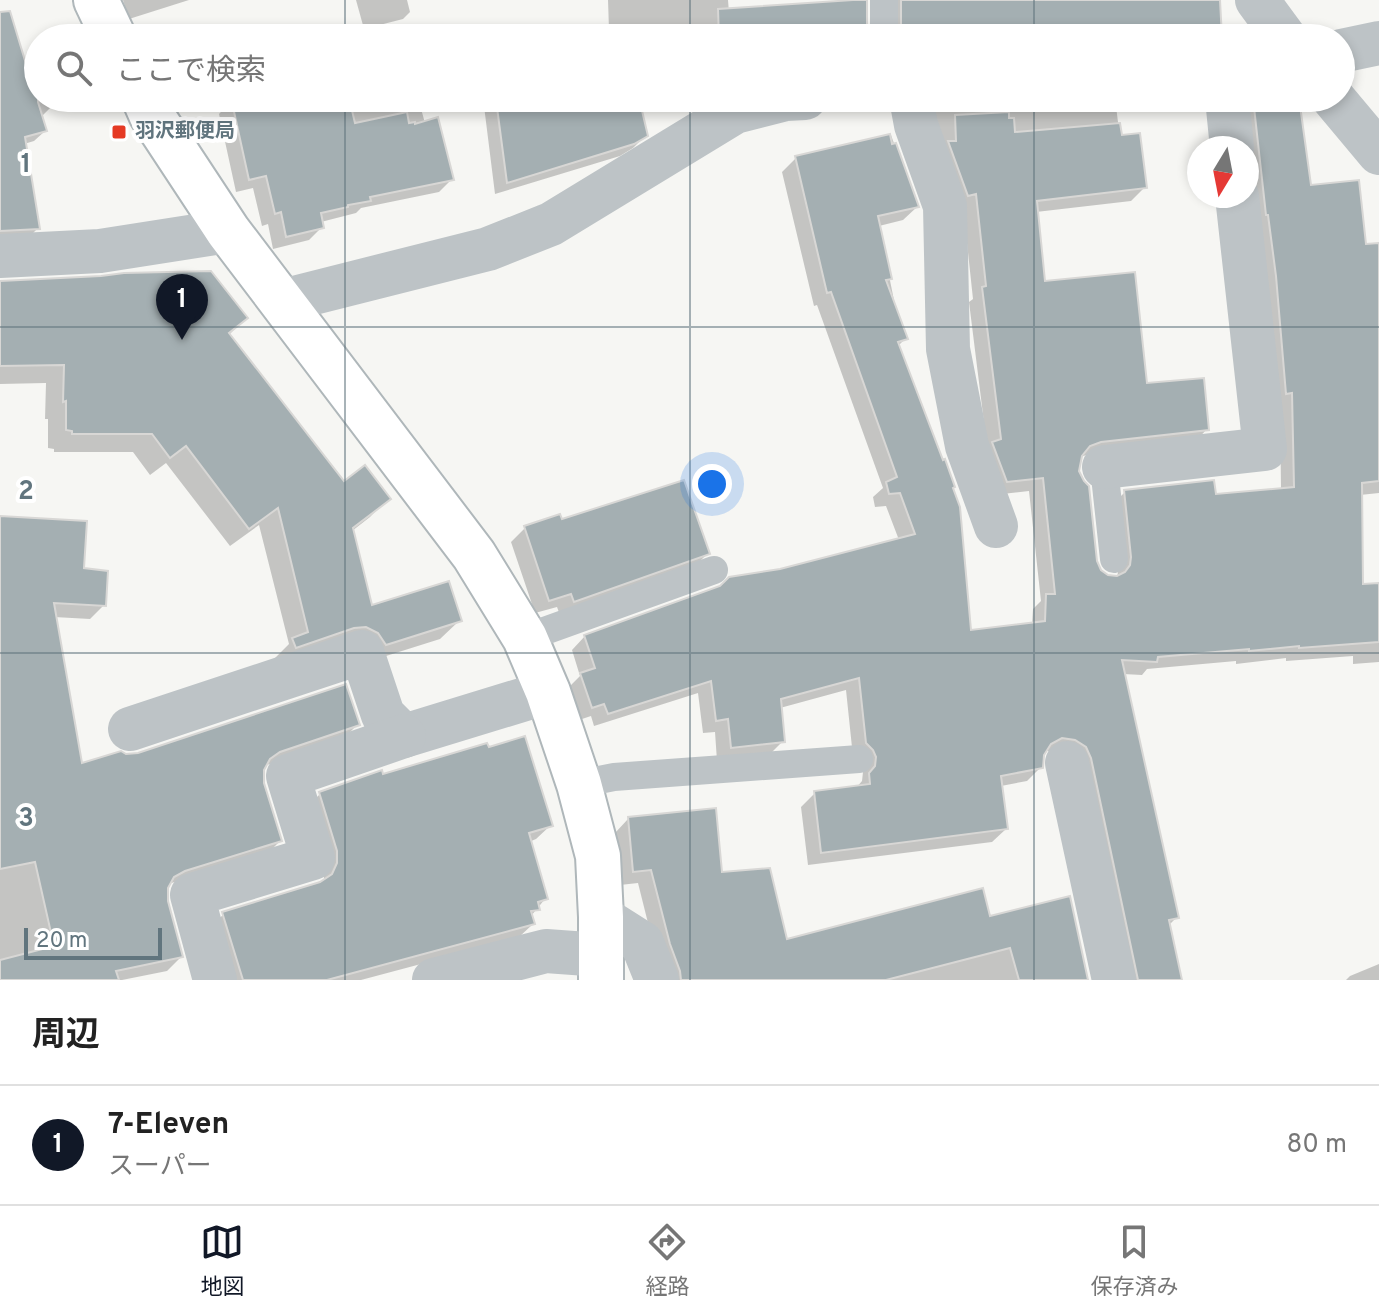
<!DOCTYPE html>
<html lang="ja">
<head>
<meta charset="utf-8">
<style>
	body { margin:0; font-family:Overpass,"Noto Sans JP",sans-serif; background:#f2f2f2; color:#222 }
	.compass { position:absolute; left:1187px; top:136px; width:72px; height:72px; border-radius:50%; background:#fff; box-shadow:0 4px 12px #0003; rotate:190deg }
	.scale { position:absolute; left:24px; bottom:20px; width:138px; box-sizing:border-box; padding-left:8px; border:4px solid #61757e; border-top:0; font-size:22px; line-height:28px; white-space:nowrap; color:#61757e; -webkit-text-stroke:6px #fff; paint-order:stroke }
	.you { position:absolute; left:712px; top:484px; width:28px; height:28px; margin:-20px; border:6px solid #fff; border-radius:50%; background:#1a73e8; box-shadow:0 0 0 12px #1a73e833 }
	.badge { display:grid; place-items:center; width:52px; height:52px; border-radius:50%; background:#111827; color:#fff; font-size:26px; font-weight:700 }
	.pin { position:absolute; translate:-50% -66px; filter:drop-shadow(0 2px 4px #0008) }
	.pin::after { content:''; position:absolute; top:42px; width:28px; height:24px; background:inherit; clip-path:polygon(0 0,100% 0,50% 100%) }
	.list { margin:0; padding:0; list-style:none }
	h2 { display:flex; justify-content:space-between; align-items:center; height:104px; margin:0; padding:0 32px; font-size:34px }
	h2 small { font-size:26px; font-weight:400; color:#767676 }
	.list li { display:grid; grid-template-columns:52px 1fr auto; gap:24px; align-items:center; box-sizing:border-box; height:120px; padding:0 32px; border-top:2px solid #e0e0e0 }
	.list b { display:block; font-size:30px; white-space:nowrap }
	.list p { margin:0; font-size:26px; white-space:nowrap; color:#767676 }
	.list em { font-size:26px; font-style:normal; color:#767676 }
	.icon { flex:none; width:44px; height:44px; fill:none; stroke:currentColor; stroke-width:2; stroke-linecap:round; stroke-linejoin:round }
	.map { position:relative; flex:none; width:1379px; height:980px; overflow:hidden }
	.search { position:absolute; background:#fff; box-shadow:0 4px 12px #0003; left:24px; right:24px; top:24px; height:88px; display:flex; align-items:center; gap:20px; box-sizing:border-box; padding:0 28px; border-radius:44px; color:#767676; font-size:30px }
	.sheet { height:224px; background:#fff }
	nav { display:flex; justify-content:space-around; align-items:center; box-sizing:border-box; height:112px; border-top:2px solid #e0e0e0; background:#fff; font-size:22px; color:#767676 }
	nav a { display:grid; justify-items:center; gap:4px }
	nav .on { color:#111827 }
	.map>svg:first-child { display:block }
	.shadow { fill:#0003 }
	.building { fill:#a4afb2; stroke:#d8d7d5; stroke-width:2 }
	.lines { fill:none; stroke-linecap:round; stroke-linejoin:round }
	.secondary-casing { stroke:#afb7ba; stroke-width:48 }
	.lane { stroke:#bdc3c6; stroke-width:28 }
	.street { stroke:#bdc3c6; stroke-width:44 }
	.secondary { stroke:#fff; stroke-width:44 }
	.grid { fill:none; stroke:#61757e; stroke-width:2; stroke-opacity:0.55 }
	.poi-dot { fill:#e53a24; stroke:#fff; stroke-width:3 }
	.labels { text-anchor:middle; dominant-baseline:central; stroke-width:8; stroke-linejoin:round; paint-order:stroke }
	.poi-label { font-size:20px; font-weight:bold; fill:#61757e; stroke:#fff; text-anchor:start }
	.grid-label { font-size:26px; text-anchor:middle; font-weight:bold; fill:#61757e; stroke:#fff; stroke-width:8; stroke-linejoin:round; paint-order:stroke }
</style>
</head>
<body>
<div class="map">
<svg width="1379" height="980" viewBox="0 0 1379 980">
	<rect width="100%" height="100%" fill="#f6f6f3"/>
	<g class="shadow">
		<polygon points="123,0 189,0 129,19"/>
		<polygon points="356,0 407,0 410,12 403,19 364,29"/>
		<polygon points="608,0 728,0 730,25 718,37 705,38 682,38 681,27 609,30"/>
		<polygon points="893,0 1218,0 1220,38 888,38"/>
		<polygon points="399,26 403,38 361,38 365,34"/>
		<polygon points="525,34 525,38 492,38"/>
		<polygon points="0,74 28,80 38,77 38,98 47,98 50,108 41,117 45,131 34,141 24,144 38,228 28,238 0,240"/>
		<polygon points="242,98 418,98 425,123 452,179 439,192 361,208 356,213 321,222 322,227 309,240 273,249 268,224 262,226 253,188 236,192 219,114 232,100"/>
		<polygon points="483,98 637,98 646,135 633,148 620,156 495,194"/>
		<polygon points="918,98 1115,98 1120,138 1144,188 1131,201 1036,212 1044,283 1145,386 1207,429 1194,443 1086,455 1079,458 1077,471 1095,561 1098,570 1107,577 1117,578 1118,572 1111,506 1125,492 1214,496 1281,490 1280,406 1253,228 1247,173 1247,148 1240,115 1254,101 1276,98 1297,98 1309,188 1364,247 1379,245 1379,493 1360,495 1361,586 1379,585 1379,662 1353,664 1353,656 1286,661 1286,658 1236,664 1236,661 1147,669 1142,675 1123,674 1177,917 1168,926 1180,980 1124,980 1061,752 1047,751 1042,754 1041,767 1027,781 1001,786 1006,829 992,842 808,865 801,807 815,793 856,788 862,781 863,772 853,757 846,690 780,708 783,741 769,755 717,761 715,732 703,733 698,693 594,726 591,716 579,720 568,688 580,676 572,650 585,636 781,571 899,540 886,506 875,507 873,497 883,488 817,305 814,306 782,172 796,158 891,135 917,207 903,220 879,226 897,315 906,338 898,346 951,489 969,632 1032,625 1033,609 1041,601 1029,491 993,495 969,302 973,299 963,206"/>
		<polygon points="0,283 245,318 229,335 344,484 388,498 370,517 352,531 371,608 459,621 440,639 367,662 275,658 289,644 259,525 230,546 166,463 150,475 133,452 54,452 54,449 48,448 48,419 45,419 46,383 0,384"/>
		<polygon points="0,518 82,570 104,605 90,619 54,617 80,766 125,756 358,724 344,738 264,766 262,784 280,841 266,855 168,884 166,901 181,957 167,971 122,980 0,980"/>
		<polygon points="525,528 708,553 694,567 560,615 557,607 535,613 511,542"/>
		<polygon points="382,776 551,825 536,839 529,842 545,899 531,916 533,924 518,938 361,980 225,980 209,928 224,914 322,884 324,879 324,866 306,808 320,794"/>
		<polygon points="628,819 720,874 786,941 989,918 1086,980 665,980 657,959 638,883 620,885 615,833"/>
		<polygon points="1379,964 1379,980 1346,980 1350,976"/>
	</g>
	<g class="building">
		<polygon points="853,0 867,0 867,38 719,38 718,9"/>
		<polygon points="901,0 1220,0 1222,38 901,38"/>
		<polygon points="10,11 30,77 38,75 38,102 47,131 25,137 40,229 0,231 0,12"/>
		<polygon points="231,98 349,98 355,123 407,112 409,123 415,122 415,124 438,117 454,180 370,197 371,201 348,205 348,207 321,213 324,228 286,237 281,212 275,214 266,176 249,180"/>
		<polygon points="502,98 639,98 648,136 634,144 507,183 496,100"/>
		<polygon points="1253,98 1299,98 1311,185 1359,180 1366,244 1379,243 1379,481 1362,483 1363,584 1379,583 1379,642 1299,648 1299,646 1249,651 1249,649 1158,657 1157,662 1122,660 1179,918 1169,920 1182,980 1138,980 1091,758 1086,747 1075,740 1062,738 1051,744 1044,755 1043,768 1001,776 1008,829 821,853 814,791 870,784 869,773 875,766 876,757 873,750 866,743 859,678 781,699 785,742 731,748 728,719 716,721 711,681 608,714 604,704 592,708 580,673 595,668 584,635 720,586 729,577 780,569 915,534 900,493 889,494 886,482 897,477 831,292 827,293 795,156 890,134 892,144 896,143 919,207 878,216 892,279 886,280 908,339 898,342 943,460 945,459 955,487 953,488 960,507 971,630 1045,621 1046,594 1055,594 1043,478 1007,482 992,442 1001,439 982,287 986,286 976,194 968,196 948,141 956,141 955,115 1009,112 1009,118 1014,118 1015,132 1120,123 1122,135 1140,133 1147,188 1037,201 1045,281 1135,272 1147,383 1204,378 1209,430 1101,442 1090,446 1082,456 1079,471 1084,481 1089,486 1097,561 1101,570 1108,575 1117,576 1125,572 1130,565 1131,557 1124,490 1214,480 1216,494 1294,487 1292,393 1286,394 1276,276 1268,215 1266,215"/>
		<polygon points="211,271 248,318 229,333 344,481 365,465 391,499 353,528 372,605 449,581 462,621 386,645 378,633 366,627 354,628 296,648 292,638 308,632 278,508 249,529 186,446 170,458 152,434 72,434 72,431 66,430 66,401 63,402 64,365 0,366 0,281 101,276 124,273"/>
		<polygon points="684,480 710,554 574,602 571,594 549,601 524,526 560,514 562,519"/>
		<polygon points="0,516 87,521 84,568 108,571 106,606 54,603 82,763 121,751 126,754 138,753 346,684 360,725 280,752 270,759 264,770 264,783 282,841 185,871 174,877 168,888 168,901 183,957 116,971 119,980 0,980 0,960 54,946 35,862 0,869"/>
		<polygon points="525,736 553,826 529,833 548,899 538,902 540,910 531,911 535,924 327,980 243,980 222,912 320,882 332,874 337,863 337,851 319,792 382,770 383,774 487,743 489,747"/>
		<polygon points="716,808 722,872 770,868 787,939 983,888 990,916 1070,896 1088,980 1019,980 1010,948 886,980 681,980 680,971 670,944 651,870 633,872 628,817"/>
	</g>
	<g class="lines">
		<defs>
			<g id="secondary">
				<polyline points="96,0 114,38"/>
				<polyline points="144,98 151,114 228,231 474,555 525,638 548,692 579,784 598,856 601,917 601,980"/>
			</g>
		</defs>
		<use href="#secondary" class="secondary-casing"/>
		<g class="lane">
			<polyline points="884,38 884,0"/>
			<polyline points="1104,467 1114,559"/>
			<polyline points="525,638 714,570"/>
			<polyline points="579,784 614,777 859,759"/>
		</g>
		<g class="street">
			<polyline points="1257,0 1285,38"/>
			<polyline points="1341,51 1379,43"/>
			<polyline points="911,98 916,125 945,206 948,349 967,446 996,526"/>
			<polyline points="1227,98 1232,148"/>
			<polyline points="1333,98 1379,153"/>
			<polyline points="0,256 100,251 228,231"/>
			<polyline points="282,301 488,249 551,224 735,112 786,99 805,98"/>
			<polyline points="1104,467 1265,449 1237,196"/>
			<polyline points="130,729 362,652 383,715 404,736 548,692"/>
			<polyline points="1067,763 1114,980"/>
			<polyline points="601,917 642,943 657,980"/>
			<polyline points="215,980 192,895 313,858 288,776 404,736"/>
			<polyline points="434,980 546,951 601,955"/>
		</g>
		<use href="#secondary" class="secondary"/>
	</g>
	<path class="grid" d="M345,0v38M690,0v38M1034,0v38M345,98v882M690,98v882M1034,98v882M0,327h1379M0,653h1379"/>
	<rect class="poi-dot" x="111" y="124" width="16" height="16" rx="4"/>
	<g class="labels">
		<g class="poi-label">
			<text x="135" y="132">羽沢郵便局</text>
		</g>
	</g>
	<g class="grid-label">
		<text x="26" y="172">1</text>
		<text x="26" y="499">2</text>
		<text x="26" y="826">3</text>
	</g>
</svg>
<svg class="compass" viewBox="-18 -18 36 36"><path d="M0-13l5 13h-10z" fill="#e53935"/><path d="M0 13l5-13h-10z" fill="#767676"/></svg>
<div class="scale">20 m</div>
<div class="you"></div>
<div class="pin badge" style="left:182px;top:340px">1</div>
<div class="search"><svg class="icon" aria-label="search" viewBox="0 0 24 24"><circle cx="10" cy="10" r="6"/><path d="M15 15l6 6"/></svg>ここで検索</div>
</div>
<section class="sheet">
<h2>周辺<small></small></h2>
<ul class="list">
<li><span class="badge">1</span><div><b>7-Eleven</b><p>スーパー</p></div><em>80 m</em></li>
</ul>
</section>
<nav>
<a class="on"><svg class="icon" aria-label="map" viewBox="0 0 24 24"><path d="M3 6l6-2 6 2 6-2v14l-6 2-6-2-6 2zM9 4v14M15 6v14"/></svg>地図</a>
<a><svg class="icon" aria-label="directions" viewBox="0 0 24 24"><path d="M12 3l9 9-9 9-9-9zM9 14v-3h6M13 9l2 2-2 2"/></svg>経路</a>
<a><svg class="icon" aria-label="saved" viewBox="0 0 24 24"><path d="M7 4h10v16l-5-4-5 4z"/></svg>保存済み</a>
</nav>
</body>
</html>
